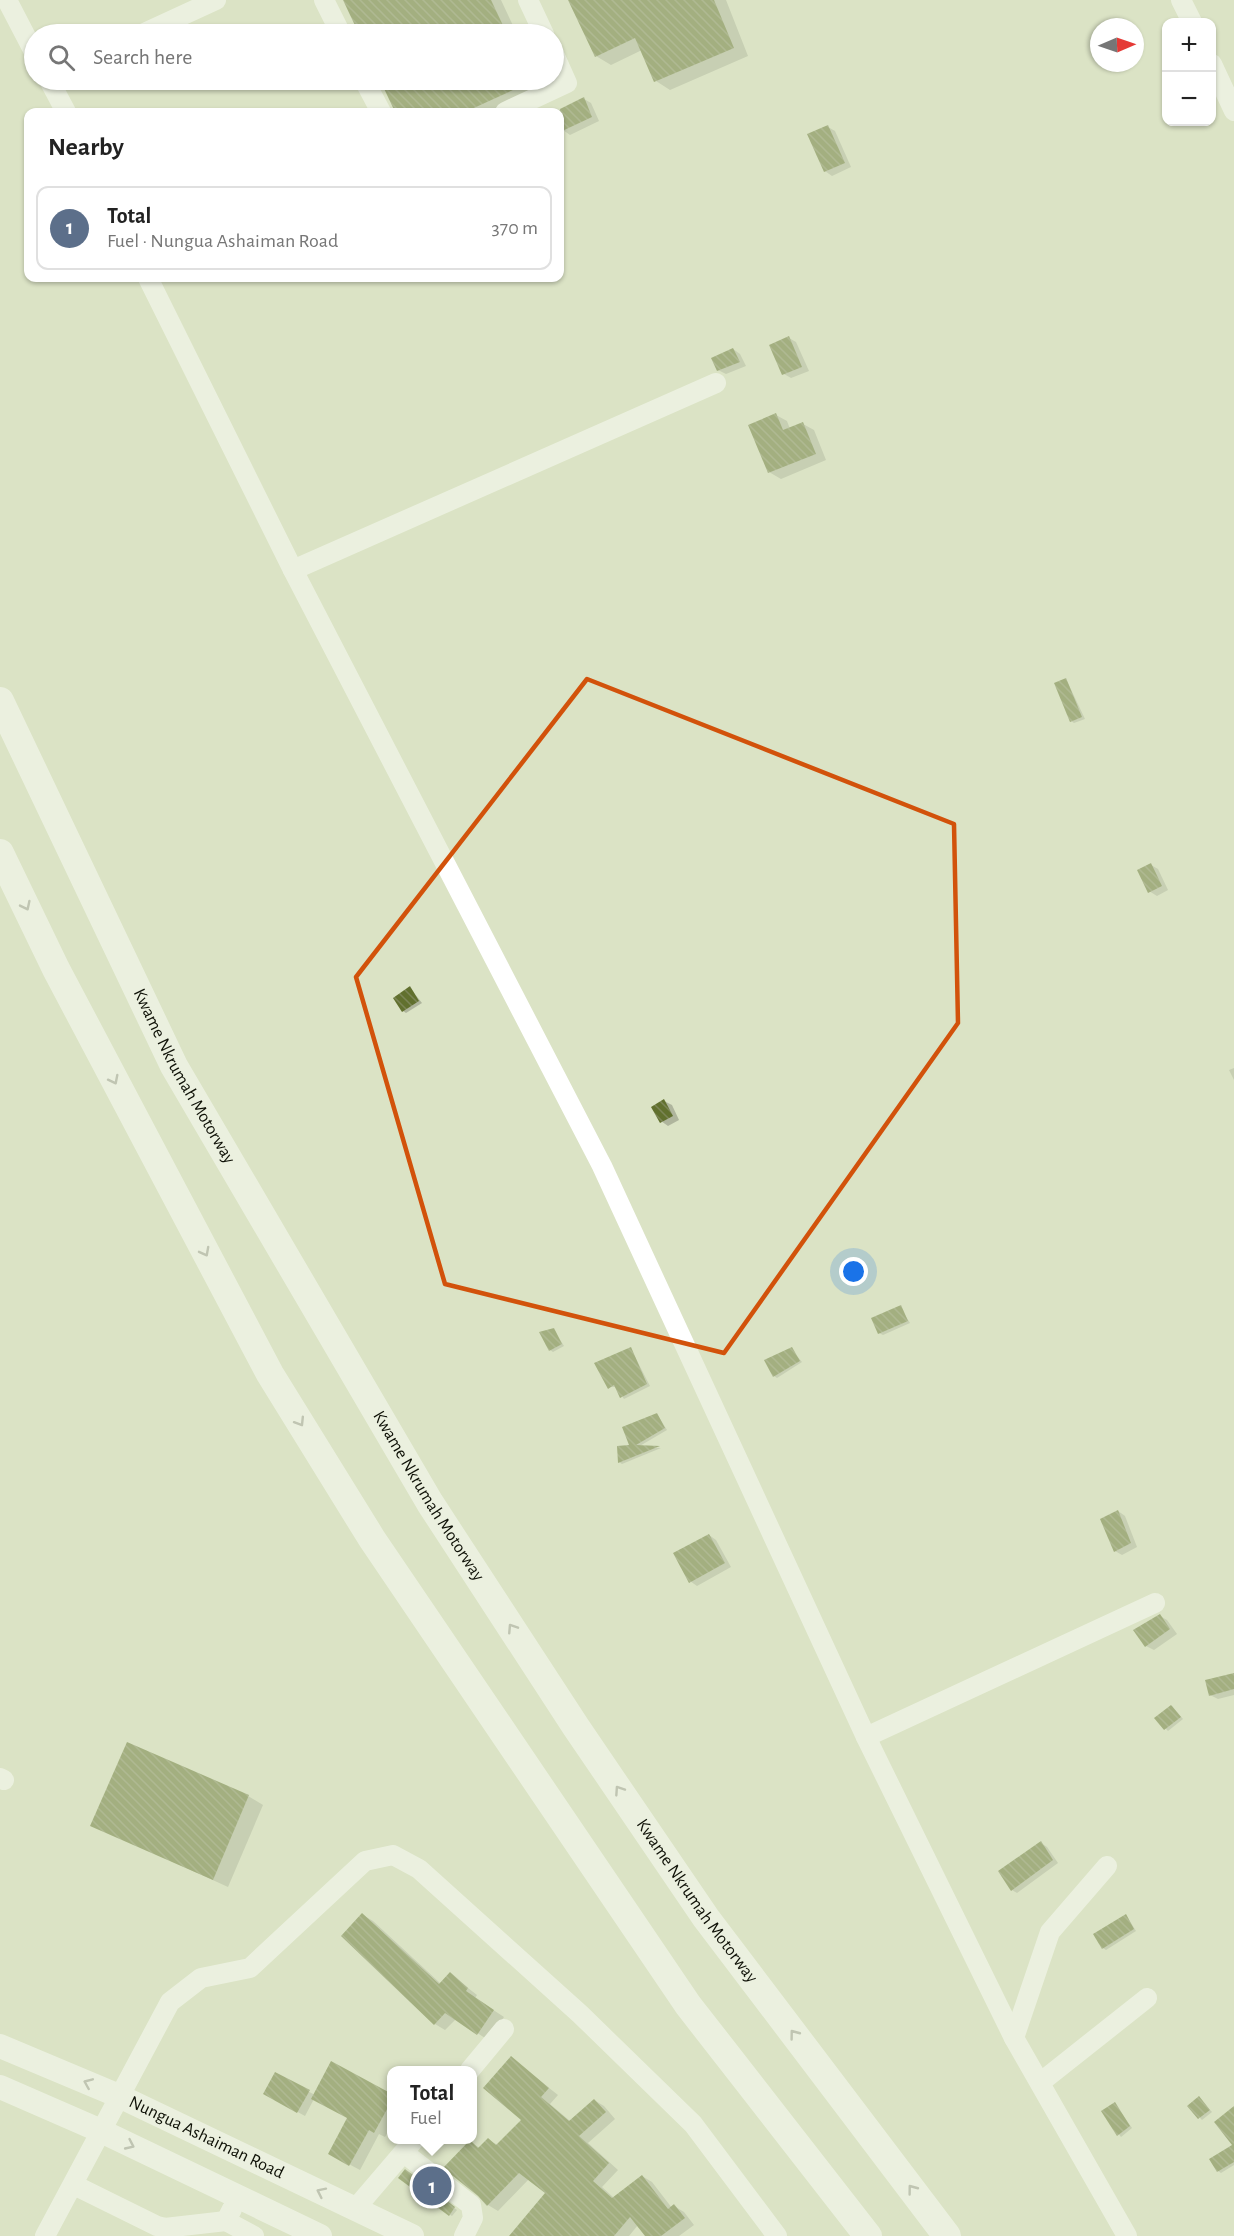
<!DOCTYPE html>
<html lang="en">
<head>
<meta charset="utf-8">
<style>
	body { margin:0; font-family:"Alegreya Sans",sans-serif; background:#f2f2f2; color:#222 }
	.controls { position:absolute; right:18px; top:18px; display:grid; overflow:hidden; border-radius:12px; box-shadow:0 2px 4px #0004 }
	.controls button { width:54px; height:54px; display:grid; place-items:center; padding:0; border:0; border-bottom:2px solid #e0e0e0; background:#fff; color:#222; font:30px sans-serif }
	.compass { position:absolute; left:1090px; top:18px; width:54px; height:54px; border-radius:50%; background:#fff; box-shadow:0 2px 4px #0004; rotate:88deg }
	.you { position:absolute; left:854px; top:1272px; width:21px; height:21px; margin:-15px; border:4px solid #fff; border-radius:50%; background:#1a73e8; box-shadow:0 0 0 9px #1a73e833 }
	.badge { display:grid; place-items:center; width:39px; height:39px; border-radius:50%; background:#b45309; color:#fff; font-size:20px; font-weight:700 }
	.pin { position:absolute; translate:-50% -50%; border:3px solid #fff; box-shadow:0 2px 6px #0006 }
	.popup { position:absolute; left:387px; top:2066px; width:90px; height:78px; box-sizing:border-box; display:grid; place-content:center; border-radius:12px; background:#fff; filter:drop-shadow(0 2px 4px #0005); font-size:20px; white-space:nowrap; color:#767676 }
	.popup b { font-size:22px; color:#222 }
	.popup::after { content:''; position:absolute; left:50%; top:100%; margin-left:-12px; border:12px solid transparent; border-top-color:#fff }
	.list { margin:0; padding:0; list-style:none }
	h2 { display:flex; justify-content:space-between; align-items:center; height:78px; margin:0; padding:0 24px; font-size:26px }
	h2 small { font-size:20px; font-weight:400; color:#767676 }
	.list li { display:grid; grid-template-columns:39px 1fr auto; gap:18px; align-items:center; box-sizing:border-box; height:84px; margin:0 12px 12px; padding:0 12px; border:2px solid #e0e0e0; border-radius:12px }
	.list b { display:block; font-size:22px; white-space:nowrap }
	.list p { margin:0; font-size:20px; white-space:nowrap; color:#767676 }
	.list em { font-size:20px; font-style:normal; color:#767676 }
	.icon { flex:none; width:33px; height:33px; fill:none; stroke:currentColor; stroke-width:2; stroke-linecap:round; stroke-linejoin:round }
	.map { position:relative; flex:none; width:1234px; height:2236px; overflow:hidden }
	.search { position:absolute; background:#fff; box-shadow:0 2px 4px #0004; left:24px; top:24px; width:540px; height:66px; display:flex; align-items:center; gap:15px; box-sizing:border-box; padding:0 21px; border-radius:33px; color:#767676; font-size:22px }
	.panel { position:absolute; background:#fff; box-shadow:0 2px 4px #0004; left:24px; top:108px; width:540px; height:174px; border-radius:12px }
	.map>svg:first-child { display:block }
	.shadow { fill:#0003 }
	.building { fill:url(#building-back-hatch) }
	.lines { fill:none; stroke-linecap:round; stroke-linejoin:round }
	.minor { stroke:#fff; stroke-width:20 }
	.major { stroke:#fff; stroke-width:24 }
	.highway { stroke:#fff; stroke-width:28 }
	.oneway { stroke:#9f9f9b }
	.marked { fill:none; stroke:#d2520b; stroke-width:4.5; stroke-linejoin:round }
	.labels { text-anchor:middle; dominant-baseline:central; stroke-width:5; stroke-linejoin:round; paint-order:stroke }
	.street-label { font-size:18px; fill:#0e1006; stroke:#fff }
</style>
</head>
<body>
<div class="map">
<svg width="1234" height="2236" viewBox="0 0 1234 2236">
	<defs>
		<pattern id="building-back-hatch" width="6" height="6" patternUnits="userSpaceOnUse" patternTransform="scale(1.5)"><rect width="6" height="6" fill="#61702e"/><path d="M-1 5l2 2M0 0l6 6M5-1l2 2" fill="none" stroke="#7b8556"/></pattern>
	</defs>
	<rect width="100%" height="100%" fill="#dbe3c5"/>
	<g class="shadow">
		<polygon points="344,0 501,0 517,34 360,34"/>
		<polygon points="569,0 726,0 748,56 670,90 656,81 642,50 611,65 596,56"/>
		<polygon points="381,80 538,80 544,91 498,112 397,112"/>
		<polygon points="584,99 591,103 599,121 570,135 563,130 560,124 560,112 555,112"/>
		<polygon points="828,127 835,131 851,167 832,176 825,171"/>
		<polygon points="789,338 796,342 809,371 791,378 784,374"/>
		<polygon points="733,349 740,354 746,366 726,374 718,370"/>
		<polygon points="776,415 787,421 790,429 803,424 814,430 826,460 781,479 769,472"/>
		<polygon points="1066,679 1085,719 1074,723 1071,721"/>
		<polygon points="1151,865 1158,869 1168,890 1157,896 1149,891"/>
		<polygon points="410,988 422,1003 406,1013 403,1011"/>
		<polygon points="1234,1068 1234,1080 1229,1070"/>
		<polygon points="664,1101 672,1105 679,1120 668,1126 661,1121"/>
		<polygon points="900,1307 910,1323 883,1335 879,1333"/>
		<polygon points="554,1330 564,1346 553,1352 550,1350"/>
		<polygon points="631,1349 650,1386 624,1399 616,1387 609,1387"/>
		<polygon points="791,1349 802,1362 777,1378 774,1376"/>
		<polygon points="657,1414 667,1430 638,1447 661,1448 622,1464 619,1462"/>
		<polygon points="1118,1511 1125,1516 1137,1547 1122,1555 1115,1551"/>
		<polygon points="709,1535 716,1540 731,1567 697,1586 690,1581"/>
		<polygon points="1160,1616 1167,1620 1177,1634 1154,1650 1146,1646"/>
		<polygon points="1234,1677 1234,1695 1218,1699 1210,1695"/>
		<polygon points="1172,1706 1183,1719 1168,1731 1156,1718"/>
		<polygon points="248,1796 263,1805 228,1887 92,1825"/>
		<polygon points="1041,1843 1047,1847 1058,1863 1017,1893 1012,1890"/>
		<polygon points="363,1915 373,1921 441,1984 450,1974 477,1995 475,1998 504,2017 488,2040 456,2019 445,2030 435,2024 343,1936"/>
		<polygon points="1126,1915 1136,1931 1106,1950 1103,1948"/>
		<polygon points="511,2058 558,2095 550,2104 570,2121 594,2100 604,2106 615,2119 588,2143 618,2170 602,2187 614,2198 642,2176 652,2182 672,2208 674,2206 684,2212 694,2225 679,2236 647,2236 638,2225 629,2236 511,2236 547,2193 529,2179 498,2211 488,2205 479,2194 470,2142 480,2148 488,2140 498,2145 523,2120"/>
		<polygon points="276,2074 315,2095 392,2096 392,2125 385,2137 379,2134 360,2170 330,2154 349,2118 314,2099 305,2116 265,2094"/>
		<polygon points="1199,2098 1212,2112 1202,2120 1189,2106"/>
		<polygon points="1115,2104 1132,2128 1121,2137 1103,2112"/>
		<polygon points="1234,2145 1234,2165 1221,2173 1218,2171"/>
		<polygon points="408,2173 457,2210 452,2216 449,2214"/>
	</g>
	<g class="building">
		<polygon points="343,0 491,0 507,34 359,34"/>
		<polygon points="568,0 714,0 734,48 654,82 635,38 595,57"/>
		<polygon points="380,80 535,80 465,112 395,112"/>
		<polygon points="584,97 592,117 560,132 560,109"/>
		<polygon points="828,125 845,163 824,172 807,134"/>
		<polygon points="789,336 802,367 782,375 769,345"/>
		<polygon points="733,348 740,362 717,371 711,358"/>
		<polygon points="776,413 783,430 803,422 816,454 768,473 748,425"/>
		<polygon points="1066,678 1082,717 1070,722 1054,683"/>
		<polygon points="1151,863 1162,886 1148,893 1137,870"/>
		<polygon points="410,986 419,1001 402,1012 393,998"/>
		<polygon points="664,1099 673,1116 660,1123 651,1107"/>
		<polygon points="901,1305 908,1321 878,1334 871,1318"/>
		<polygon points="554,1328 562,1344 549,1351 539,1332"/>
		<polygon points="631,1347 647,1384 620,1398 614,1385 608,1389 594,1363"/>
		<polygon points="792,1347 800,1361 773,1377 764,1360"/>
		<polygon points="657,1413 665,1428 636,1445 660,1446 618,1463 617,1446 629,1445 622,1427"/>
		<polygon points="1118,1510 1131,1543 1114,1552 1100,1519"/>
		<polygon points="709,1534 725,1563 689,1583 673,1553"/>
		<polygon points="1160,1614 1170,1629 1145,1647 1133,1630"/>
		<polygon points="1234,1673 1234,1689 1209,1696 1205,1680"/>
		<polygon points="1171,1705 1181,1717 1164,1730 1154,1718"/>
		<polygon points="127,1742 249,1795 213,1880 90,1826"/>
		<polygon points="1041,1841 1053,1860 1011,1891 998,1871"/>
		<polygon points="362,1913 439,1984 450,1972 468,1988 466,1991 494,2010 477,2035 445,2013 434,2025 341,1936"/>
		<polygon points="1126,1914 1134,1929 1102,1949 1093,1934"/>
		<polygon points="511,2056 549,2088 541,2097 569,2121 594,2099 606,2112 579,2136 609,2163 593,2181 612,2198 642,2175 668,2209 674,2204 685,2218 661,2236 645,2236 630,2217 614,2236 509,2236 545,2193 519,2173 487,2206 478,2196 443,2168 470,2140 478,2148 488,2138 496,2145 521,2120 483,2088"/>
		<polygon points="331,2061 392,2094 392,2100 374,2133 369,2130 349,2166 328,2154 347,2118 311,2099"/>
		<polygon points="275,2072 310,2090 297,2113 263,2094"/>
		<polygon points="1199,2096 1210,2110 1198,2119 1187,2106"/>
		<polygon points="1115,2102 1130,2126 1117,2136 1101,2111"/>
		<polygon points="1234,2106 1234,2162 1217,2172 1209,2159 1232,2145 1214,2122"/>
		<polygon points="405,2169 455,2207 449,2216 398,2178"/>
	</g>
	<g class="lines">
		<g class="minor">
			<polyline points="7,0 34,52"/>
			<polyline points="324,0 341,34"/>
			<polyline points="528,0 544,34"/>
			<polyline points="1181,0 1192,22"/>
			<polyline points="142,34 216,0"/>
			<polyline points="1212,64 1234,111"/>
			<polyline points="49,80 66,112"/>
			<polyline points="364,80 381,112"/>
			<polyline points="505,112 567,83 554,54"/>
			<polyline points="148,278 293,570 602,1166 866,1737 1014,2038 1127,2236"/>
			<polyline points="293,570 716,383"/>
			<polyline points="866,1737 1155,1603"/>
			<polyline points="0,1778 4,1780"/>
			<polyline points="1014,2038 1050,1932 1107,1866"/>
			<polyline points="470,2070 504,2029"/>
			<polyline points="1041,2082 1147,1998"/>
			<polyline points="404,2153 471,2205 473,2218 464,2236"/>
			<polyline points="74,2185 157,2226 165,2228 226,2221"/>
			<polyline points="232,2209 226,2221 254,2236"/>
			<polyline points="355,2209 414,2140"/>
			<polyline points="45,2236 170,2002 201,1978 250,1968 365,1861 393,1855 419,1869 580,2014 693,2124 777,2236"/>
		</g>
		<g class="major">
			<path id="s1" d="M0,2046l119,50 293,140"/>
			<polyline points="0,2087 101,2131 320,2236"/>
		</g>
		<g class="highway">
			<path id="s2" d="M0,701l174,365 256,437 146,224 130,191 241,318"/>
			<polyline points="0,853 56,969 270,1374 372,1539 688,2005 868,2236"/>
		</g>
	</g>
	<defs><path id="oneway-chevron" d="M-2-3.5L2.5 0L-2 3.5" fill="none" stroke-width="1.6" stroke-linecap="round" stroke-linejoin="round" transform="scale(1.5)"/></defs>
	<g class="oneway">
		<use href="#oneway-chevron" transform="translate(26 906) rotate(64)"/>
		<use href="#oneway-chevron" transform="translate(114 1080) rotate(63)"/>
		<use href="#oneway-chevron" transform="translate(205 1252) rotate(62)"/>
		<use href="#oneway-chevron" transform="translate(300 1422) rotate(58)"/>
		<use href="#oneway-chevron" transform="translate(512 1628) rotate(-123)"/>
		<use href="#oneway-chevron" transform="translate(619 1790) rotate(-124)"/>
		<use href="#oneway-chevron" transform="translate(794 2034) rotate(-127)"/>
		<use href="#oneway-chevron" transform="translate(88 2083) rotate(-157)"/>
		<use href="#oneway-chevron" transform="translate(130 2145) rotate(25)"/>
		<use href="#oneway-chevron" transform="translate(912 2189) rotate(-127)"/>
		<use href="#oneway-chevron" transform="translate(321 2192) rotate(-154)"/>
	</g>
	<path d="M0 0H1234V2236H0ZM587,679l367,145 4,199 -234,330 -279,-69 -89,-307z" fill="#dbe3c5" fill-opacity=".55" fill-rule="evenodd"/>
	<path class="marked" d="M587,679l367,145 4,199 -234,330 -279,-69 -89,-307z"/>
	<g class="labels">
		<g class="street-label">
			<text stroke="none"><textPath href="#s2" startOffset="418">Kwame Nkrumah Motorway</textPath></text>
			<text stroke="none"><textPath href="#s2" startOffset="904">Kwame Nkrumah Motorway</textPath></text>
			<text stroke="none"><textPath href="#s2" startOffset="1390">Kwame Nkrumah Motorway</textPath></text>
			<text stroke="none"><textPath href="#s1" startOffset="226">Nungua Ashaiman Road</textPath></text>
		</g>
	</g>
</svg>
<div class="controls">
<button>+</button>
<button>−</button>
</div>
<svg class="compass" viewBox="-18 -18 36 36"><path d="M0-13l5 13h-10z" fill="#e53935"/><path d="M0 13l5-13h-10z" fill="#767676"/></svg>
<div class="you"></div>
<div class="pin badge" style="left:432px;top:2186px;background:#5c6f8a">1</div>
<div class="popup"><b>Total</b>Fuel</div>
<div class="search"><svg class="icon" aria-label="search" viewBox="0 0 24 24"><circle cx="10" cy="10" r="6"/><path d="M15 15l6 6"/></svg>Search here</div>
<section class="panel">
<h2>Nearby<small></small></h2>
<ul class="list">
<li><span class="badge" style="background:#5c6f8a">1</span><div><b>Total</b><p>Fuel · Nungua Ashaiman Road</p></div><em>370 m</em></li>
</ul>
</section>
</div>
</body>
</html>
